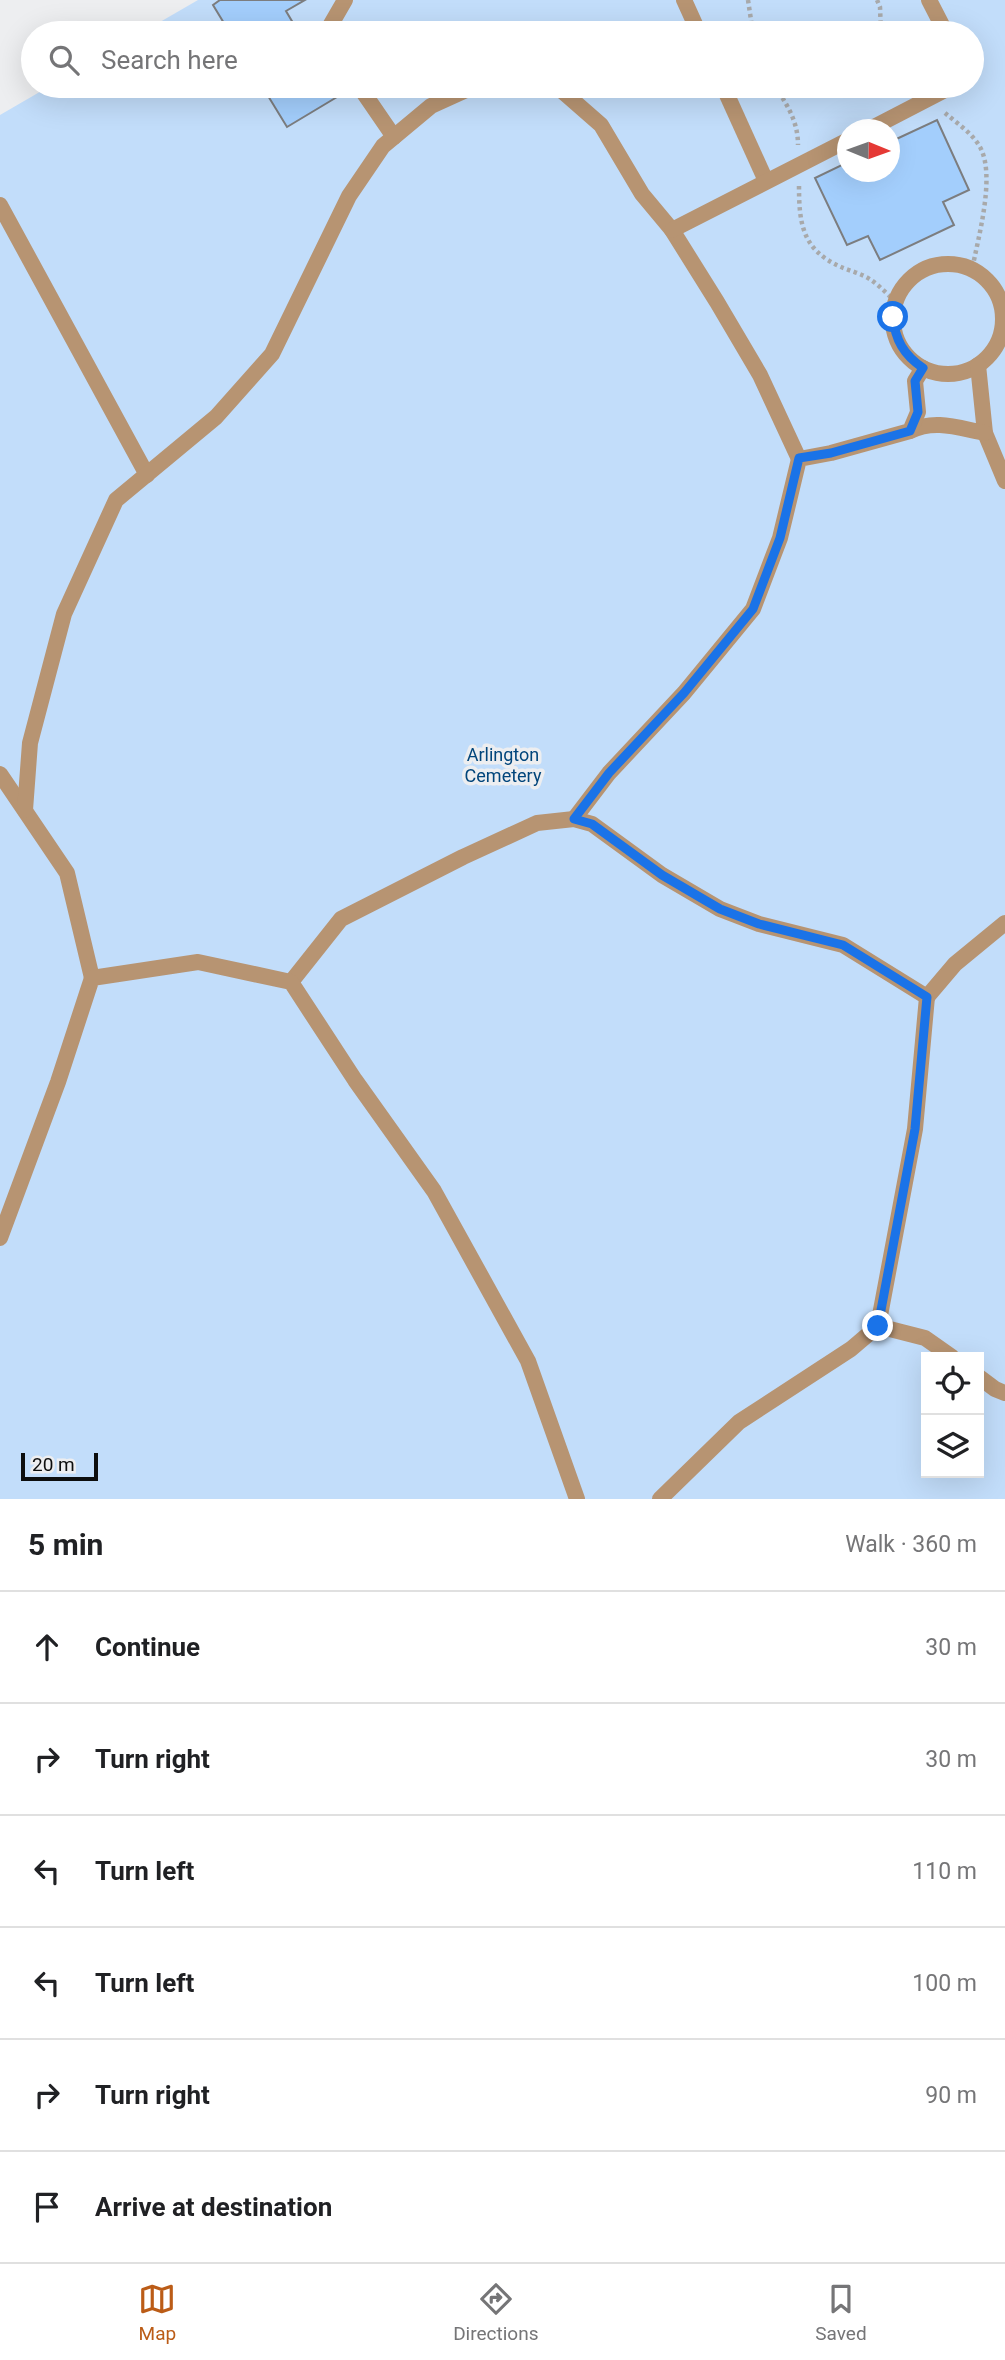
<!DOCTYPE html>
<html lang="en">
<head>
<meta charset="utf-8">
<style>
	body { margin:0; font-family:Roboto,sans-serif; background:#f6f6f6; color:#202124 }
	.controls { position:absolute; right:21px; bottom:21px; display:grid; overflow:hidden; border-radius:0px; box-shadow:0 7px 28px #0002 }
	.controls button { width:63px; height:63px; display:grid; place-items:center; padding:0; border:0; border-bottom:2px solid #e0e0e0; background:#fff; color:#202124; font:35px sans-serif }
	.compass { position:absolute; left:837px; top:119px; width:63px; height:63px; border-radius:50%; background:#fff; box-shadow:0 7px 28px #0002; rotate:91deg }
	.scale { position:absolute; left:21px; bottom:18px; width:77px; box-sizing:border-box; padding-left:7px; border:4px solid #0d0e0e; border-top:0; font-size:19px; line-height:24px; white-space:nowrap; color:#0d0e0e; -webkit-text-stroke:5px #edeef0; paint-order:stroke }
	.stop { position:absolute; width:21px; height:21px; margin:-16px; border:5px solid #1a73e8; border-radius:50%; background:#fff }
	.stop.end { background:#1a73e8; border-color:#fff; box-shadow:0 2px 7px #0008 }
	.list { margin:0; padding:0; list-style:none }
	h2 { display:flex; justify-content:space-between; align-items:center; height:91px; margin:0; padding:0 28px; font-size:30px }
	h2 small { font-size:23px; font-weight:400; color:#757577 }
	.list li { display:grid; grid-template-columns:46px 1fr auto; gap:21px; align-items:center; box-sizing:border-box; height:112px; padding:0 28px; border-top:2px solid #e0e0e0 }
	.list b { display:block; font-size:26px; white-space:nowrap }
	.list em { font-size:23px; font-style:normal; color:#757577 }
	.icon { flex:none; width:38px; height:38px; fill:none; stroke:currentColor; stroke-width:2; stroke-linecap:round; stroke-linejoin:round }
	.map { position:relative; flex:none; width:1005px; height:1499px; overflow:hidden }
	.search { position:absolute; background:#fff; box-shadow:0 7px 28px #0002; left:21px; right:21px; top:21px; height:77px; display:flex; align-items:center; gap:18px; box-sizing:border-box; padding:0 24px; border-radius:38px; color:#757577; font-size:26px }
	.sheet { height:763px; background:#fff }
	nav { display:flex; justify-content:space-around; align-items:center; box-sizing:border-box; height:98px; border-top:2px solid #e0e0e0; background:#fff; font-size:19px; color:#757577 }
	nav a { display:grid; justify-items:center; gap:4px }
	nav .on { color:#bb5c17 }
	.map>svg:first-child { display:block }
	.green { fill:#c2ddfa; fill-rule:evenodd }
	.building { fill:#a3cefc; stroke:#7c7d7f; stroke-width:2 }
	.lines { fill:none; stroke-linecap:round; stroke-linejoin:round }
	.path { stroke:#a8a9aa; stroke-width:4.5; stroke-dasharray:3.5 3.5; stroke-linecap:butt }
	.service { stroke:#b79472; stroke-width:16 }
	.route { stroke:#1a73e8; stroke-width:9 }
	.labels { text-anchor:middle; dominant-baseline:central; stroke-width:7; stroke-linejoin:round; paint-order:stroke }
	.park-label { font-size:18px; fill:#01457b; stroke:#edeef0 }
</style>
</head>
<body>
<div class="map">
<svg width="1005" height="1499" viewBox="0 0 1005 1499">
	<rect width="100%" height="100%" fill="#edeef0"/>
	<path class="green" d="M198,0h807v1499h-1005v-1384l50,-29h922v-53h-831zM848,130h42v42h-42zM926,1357h53v116h-53z"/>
	<g class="building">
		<polygon points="220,0 305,0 286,11 299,33 230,33 213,5"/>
		<polygon points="262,86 330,86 337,97 287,127"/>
		<polygon points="937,120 969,190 943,202 954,225 880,260 868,236 847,245 815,178 848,162 848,172 890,172 890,142"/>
	</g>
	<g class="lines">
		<g class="path">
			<polyline points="748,0 753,33"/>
			<polyline points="877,0 880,7 881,33"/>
			<path d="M775,86c12,19 23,35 23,59"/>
			<path d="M945,113c12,10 27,20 35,34 16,29 -2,91 -8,123"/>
			<path d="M799,186c0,37 3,64 42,81 9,4 22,7 30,13 9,6 17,15 25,22"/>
		</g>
		<g class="service">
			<polyline points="684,0 699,33"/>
			<polyline points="929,0 946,33"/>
			<polyline points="333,33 330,26 345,0"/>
			<polyline points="359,86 394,137"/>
			<polyline points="538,86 561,90 601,125 642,194 672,230 717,302 760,375 799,459"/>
			<polyline points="723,86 766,181"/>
			<polyline points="868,130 949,88 950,86"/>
			<polyline points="0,205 147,475"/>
			<polyline points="672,230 848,140"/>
			<circle cx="948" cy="319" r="55"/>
			<polyline points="978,365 985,433 1005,481"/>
			<path d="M910,431c25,-12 48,-3 75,2"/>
			<polyline points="0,774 67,873 92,978"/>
			<polyline points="25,810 30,743 64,614 116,500 216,417 272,354 349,196 383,146 431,106 475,86"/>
			<polyline points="574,819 609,773 684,693 753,609 780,538 799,459 831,453 910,431 918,412 915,381 923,368"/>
			<polyline points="291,982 341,919 463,857 537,823 574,819 592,824 662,875 720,909 759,924 843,945 927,997 915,1129 878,1326 925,1338 952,1357"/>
			<polyline points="927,997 955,964 1005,923"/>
			<polyline points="0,1238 58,1082 92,978 198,962 291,982 355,1080 434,1191 528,1361 577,1499"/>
			<polyline points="979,1377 995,1389 1005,1393"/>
			<polyline points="660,1499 739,1422 851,1349 878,1326"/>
		</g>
	</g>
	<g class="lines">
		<path class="route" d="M878,1326l37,-197 12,-132 -84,-52 -84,-21 -39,-15 -58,-34 -70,-51 -18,-5 35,-46 75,-80 69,-84 27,-71 19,-80 32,-5 79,-22 8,-19 -3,-31 8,-13c-19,-13 -28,-28 -30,-51"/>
	</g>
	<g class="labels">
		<g class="park-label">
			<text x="503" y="754">Arlington<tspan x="503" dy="21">Cemetery</tspan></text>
		</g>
	</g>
</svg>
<div class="controls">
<button><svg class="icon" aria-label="locate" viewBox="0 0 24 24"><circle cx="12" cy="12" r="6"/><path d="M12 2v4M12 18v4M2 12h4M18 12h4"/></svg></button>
<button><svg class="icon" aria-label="layers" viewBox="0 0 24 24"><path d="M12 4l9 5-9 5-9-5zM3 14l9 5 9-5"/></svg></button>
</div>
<svg class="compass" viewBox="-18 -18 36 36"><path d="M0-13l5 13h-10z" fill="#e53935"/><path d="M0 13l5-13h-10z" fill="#757577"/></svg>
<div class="scale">20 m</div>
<div class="stop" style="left:893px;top:317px"></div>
<div class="stop end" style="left:878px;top:1326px"></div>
<div class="search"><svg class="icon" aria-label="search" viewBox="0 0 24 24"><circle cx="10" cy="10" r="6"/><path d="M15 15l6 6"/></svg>Search here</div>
</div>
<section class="sheet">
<h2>5 min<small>Walk · 360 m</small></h2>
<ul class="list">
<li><svg class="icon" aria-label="ahead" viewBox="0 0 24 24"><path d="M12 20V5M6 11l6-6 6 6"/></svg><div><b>Continue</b></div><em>30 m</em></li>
<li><svg class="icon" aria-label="right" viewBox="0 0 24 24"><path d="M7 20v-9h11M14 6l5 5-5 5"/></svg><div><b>Turn right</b></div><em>30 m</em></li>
<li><svg class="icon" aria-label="left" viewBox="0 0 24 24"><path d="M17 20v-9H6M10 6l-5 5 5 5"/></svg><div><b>Turn left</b></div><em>110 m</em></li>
<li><svg class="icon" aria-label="left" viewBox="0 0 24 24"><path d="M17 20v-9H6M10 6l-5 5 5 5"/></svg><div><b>Turn left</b></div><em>100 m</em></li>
<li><svg class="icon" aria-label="right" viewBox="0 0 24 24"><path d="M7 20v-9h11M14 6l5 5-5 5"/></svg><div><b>Turn right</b></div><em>90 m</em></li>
<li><svg class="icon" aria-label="arrive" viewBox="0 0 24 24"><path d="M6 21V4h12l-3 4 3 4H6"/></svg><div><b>Arrive at destination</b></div></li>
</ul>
</section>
<nav>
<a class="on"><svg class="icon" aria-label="map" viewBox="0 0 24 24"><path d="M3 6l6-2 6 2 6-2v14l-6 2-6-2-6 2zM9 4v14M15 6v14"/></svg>Map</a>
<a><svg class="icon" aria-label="directions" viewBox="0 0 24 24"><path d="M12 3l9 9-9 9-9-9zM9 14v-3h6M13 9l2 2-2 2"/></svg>Directions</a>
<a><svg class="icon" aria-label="saved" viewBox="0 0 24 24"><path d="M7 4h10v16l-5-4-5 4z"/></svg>Saved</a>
</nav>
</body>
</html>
